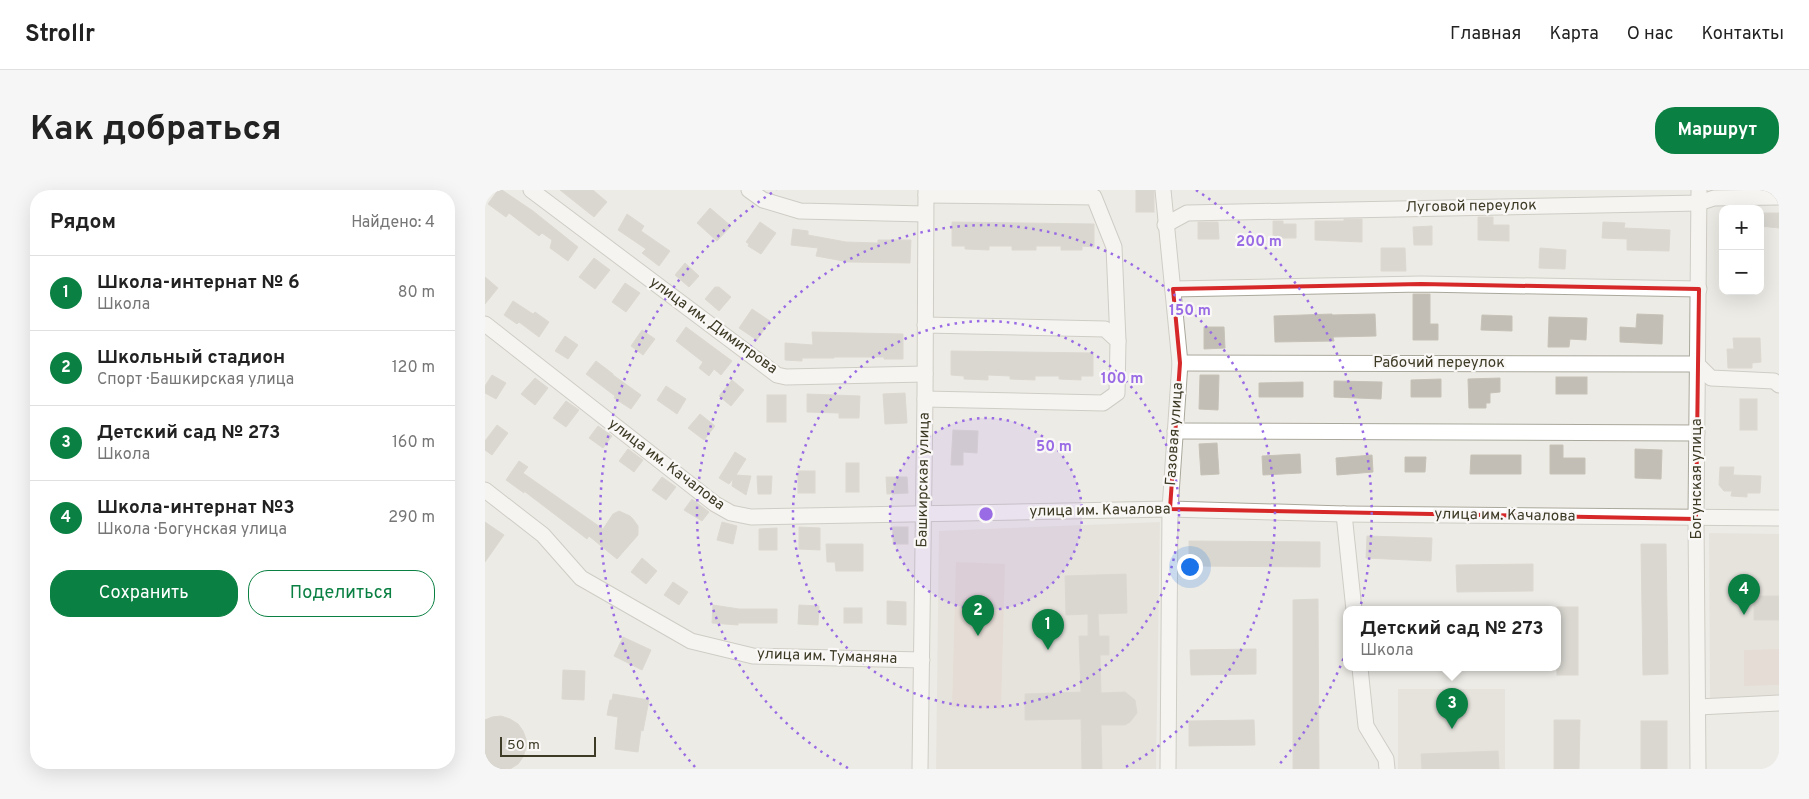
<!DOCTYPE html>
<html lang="ru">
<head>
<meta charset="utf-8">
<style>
	body { margin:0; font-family:Overpass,sans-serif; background:#f6f6f6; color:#222 }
	.controls { position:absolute; right:15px; top:15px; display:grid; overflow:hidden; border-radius:10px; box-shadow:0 5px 20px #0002 }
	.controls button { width:45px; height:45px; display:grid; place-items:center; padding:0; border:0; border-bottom:1px solid #e0e0e0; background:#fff; color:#222; font:25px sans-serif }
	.scale { position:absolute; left:15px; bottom:12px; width:96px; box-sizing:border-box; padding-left:5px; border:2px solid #3d3a26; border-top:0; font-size:14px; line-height:18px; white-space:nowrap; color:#3d3a26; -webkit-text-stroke:4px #faf8f6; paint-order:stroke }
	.you { position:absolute; left:704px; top:376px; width:18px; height:18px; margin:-12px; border:4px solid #fff; border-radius:50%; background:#1a73e8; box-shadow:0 0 0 8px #1a73e833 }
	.badge { display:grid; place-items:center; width:32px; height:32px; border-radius:50%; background:#0b8043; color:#fff; font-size:16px; font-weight:700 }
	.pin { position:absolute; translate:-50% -41px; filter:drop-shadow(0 1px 2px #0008) }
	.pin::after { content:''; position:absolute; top:26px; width:18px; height:15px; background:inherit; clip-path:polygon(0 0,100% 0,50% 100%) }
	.popup { position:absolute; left:858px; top:416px; width:218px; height:65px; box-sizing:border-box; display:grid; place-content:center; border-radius:10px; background:#fff; filter:drop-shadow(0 1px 4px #0005); font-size:16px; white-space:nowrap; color:#767676 }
	.popup b { font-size:19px; color:#222 }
	.popup::after { content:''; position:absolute; left:50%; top:100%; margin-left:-10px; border:10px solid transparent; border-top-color:#fff }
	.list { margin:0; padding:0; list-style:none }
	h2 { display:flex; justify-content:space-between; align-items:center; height:65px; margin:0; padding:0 20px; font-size:21px }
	h2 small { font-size:16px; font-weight:400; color:#767676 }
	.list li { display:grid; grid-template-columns:32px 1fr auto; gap:15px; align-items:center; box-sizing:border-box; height:75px; padding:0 20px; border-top:1px solid #e0e0e0 }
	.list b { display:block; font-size:19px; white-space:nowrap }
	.list p { margin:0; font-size:16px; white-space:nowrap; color:#767676 }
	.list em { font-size:16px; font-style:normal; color:#767676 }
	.actions { display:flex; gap:10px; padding:15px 20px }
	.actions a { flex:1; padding:11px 0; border:1px solid #0b8043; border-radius:20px; text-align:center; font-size:18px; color:#0b8043 }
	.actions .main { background:#0b8043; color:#fff }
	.map { position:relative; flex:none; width:1294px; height:579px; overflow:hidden; border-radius:20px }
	header { display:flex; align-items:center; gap:30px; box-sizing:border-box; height:70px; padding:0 25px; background:#fff; border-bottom:1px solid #e0e0e0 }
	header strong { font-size:24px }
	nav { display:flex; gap:28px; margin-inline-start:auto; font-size:18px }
	.intro { display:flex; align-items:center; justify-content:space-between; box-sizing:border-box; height:120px; padding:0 30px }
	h1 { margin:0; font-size:35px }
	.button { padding:12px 22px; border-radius:20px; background:#0b8043; color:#fff; font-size:18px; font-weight:700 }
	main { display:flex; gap:30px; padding:0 30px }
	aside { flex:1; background:#fff; border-radius:20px; box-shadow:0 5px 20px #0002 }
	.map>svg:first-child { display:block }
	.built { fill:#dddad3 }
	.park { fill:#dccbc0 }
	.building { fill:#c2beb5; stroke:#c6c2b8 }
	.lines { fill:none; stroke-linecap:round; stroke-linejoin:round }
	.minor-casing { stroke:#aaa89c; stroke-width:17 }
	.minor { stroke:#fff; stroke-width:15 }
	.marked { fill:none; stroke:#d62828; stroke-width:4; stroke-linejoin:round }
	.ring { fill:none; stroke:#996be5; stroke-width:2.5; stroke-dasharray:2.5 5 }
	.labels { text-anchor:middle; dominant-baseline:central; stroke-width:4.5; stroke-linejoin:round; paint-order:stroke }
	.street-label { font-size:15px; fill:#3d3a26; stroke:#faf8f6 }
	.centre { fill:#996be5; stroke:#faf8f6; stroke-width:2.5 }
	.ring-label { font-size:15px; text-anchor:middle; font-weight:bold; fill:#996be5; stroke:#faf8f6; stroke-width:4.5; stroke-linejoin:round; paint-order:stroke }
</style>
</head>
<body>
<header>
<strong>Strollr</strong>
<nav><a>Главная</a><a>Карта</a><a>О нас</a><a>Контакты</a></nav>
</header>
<div class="intro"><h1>Как добраться</h1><a class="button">Маршрут</a></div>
<main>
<aside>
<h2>Рядом<small>Найдено: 4</small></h2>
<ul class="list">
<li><span class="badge">1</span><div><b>Школа-интернат № 6</b><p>Школа</p></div><em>80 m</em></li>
<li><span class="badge">2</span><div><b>Школьный стадион</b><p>Спорт · Башкирская улица</p></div><em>120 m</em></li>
<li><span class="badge">3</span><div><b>Детский сад № 273</b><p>Школа</p></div><em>160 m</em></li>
<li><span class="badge">4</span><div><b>Школа-интернат №3</b><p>Школа · Богунская улица</p></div><em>290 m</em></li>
</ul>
<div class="actions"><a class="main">Сохранить</a><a>Поделиться</a></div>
</aside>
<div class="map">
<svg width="1294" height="579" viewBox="0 0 1294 579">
	<rect width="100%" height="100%" fill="#edebe5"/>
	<g class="built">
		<polygon points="675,332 671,579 451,579 454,341"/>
		<polygon points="1224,343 1294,344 1294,507 1225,509"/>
		<rect x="913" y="499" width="107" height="80"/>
	</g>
	<g class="park">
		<polygon points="471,372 520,374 516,519 467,517"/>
		<polygon points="1294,459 1294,495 1259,496 1259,460"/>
	</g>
	<g class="building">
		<polygon points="13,0 17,0 48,21 93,57 83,71 65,58 67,50 57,43 54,46 24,23 21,27 3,14"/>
		<polygon points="75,0 108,0 122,12 109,27"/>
		<rect x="651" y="0" width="18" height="22"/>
		<polygon points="225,18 246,36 232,51 212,33"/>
		<polygon points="1275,23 1294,23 1294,38 1275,36"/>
		<polygon points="142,24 159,36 156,41 185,61 174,76 157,63 161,59 133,40"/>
		<polygon points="993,27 1008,27 1008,35 1024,35 1024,51 993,50"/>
		<polygon points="859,29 877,29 877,52 830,50 830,31 859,31"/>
		<polygon points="788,31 798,31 798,34 811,34 811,48 788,48"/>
		<polygon points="275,32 291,43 276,64 263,56 264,54 261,52"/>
		<polygon points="467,32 609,34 609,57 597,56 597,60 576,60 576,56 551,56 551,60 527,60 527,56 504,56 504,60 480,59 480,56 467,56"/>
		<polygon points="713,32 733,32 734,49 713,49"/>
		<polygon points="1118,32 1140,33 1139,38 1185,40 1184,61 1142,60 1142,49 1117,48"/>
		<polygon points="947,36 947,55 929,55 928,37"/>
		<polygon points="308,39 323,41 323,45 361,52 393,53 393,50 426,50 425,73 364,72 331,66 333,58 306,55"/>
		<polygon points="896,58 920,58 921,81 896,81"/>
		<polygon points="1055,58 1081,60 1080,79 1054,78"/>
		<polygon points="109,68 125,80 110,99 94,87"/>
		<polygon points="200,73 214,86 204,97 190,85"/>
		<polygon points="0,87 13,98 0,114"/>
		<polygon points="140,93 155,103 141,122 127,112"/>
		<polygon points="230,97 234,97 246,107 234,121 220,109"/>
		<polygon points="928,104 945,104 945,134 953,134 953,150 928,150"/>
		<polygon points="28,111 48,124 50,122 64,132 54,147 34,132 32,134 19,125"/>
		<polygon points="267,119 285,131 272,150 254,138"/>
		<polygon points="847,124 847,125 890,124 891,146 848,147 849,151 790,152 789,126"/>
		<polygon points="1152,124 1178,125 1177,154 1135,152 1135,137 1151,138"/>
		<polygon points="997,125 1027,126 1027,141 996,140"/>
		<polygon points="1064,127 1102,128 1101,150 1085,149 1084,157 1063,157"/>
		<polygon points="201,137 247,171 236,185 229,179 224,186 214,178 218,172 191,151"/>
		<polygon points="719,137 739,137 740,158 719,159"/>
		<polygon points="157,140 170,149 158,165 146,156"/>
		<polygon points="327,142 418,144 418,169 399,169 399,167 349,167 349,168 317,168 317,171 300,170 300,153 328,155"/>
		<polygon points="80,146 93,155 83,169 70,161"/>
		<polygon points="1248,148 1275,148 1276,172 1267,173 1267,178 1243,178 1242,159 1249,159"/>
		<polygon points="466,161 608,163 608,186 596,186 596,190 574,189 574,186 550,186 550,190 525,189 525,186 503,185 503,190 479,189 479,186 466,185"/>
		<polygon points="111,171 128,184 128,185 156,205 146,219 129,208 130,206 101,184"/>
		<polygon points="7,185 21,193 11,209 0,203 0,196"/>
		<polygon points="715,185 734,185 733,220 714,219"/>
		<rect x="1071" y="187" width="31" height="17"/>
		<polygon points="50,188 63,198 50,215 36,204"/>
		<polygon points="1015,188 1015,202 1005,203 1005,213 1001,213 1001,218 984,218 983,189"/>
		<polygon points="956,189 956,207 926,207 926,190"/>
		<polygon points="247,190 259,200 246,216 234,206"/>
		<polygon points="849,191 897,192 896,209 849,207"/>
		<polygon points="818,192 818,207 774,207 774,193"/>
		<polygon points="181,196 201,209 192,224 172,210"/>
		<polygon points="420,203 422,233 400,234 398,204"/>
		<polygon points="322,204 375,206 374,228 354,228 354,223 322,222"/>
		<rect x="282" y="205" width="19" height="27"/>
		<rect x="1255" y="209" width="17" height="31"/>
		<polygon points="81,211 94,220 81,237 68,228"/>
		<polygon points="215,224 230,236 219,250 203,238"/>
		<polygon points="12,235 23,243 7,265 0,260 0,251"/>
		<polygon points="113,236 127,246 118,258 104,248"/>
		<polygon points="468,240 493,241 492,263 478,262 478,275 466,275"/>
		<polygon points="732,253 734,284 716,285 714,254"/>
		<polygon points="1065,255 1078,255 1078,268 1100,268 1100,284 1065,284"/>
		<polygon points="143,259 158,270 149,282 134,271"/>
		<polygon points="1150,259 1177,260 1176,289 1150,288"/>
		<polygon points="250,262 261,269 251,285 266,286 261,305 247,296 248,289 244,294 234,288"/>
		<polygon points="815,264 816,283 778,285 777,266"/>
		<polygon points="887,265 888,282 852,285 851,268"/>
		<polygon points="986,265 1036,265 1036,284 985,284"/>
		<polygon points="920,267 941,267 940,282 920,282"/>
		<polygon points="34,271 43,277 38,283 118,339 128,324 134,321 145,326 148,329 153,336 153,345 132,369 104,346 102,349 39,301 39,303 21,290"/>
		<rect x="361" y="273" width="13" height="29"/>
		<polygon points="1235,277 1249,277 1248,285 1276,286 1275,303 1262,303 1262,307 1246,306 1247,301 1239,301 1234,295"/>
		<rect x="313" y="281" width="17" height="22"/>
		<polygon points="272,286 287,286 286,304 273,304"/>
		<polygon points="177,287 191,297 181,310 167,300"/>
		<polygon points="401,287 422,287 423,303 402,304"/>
		<polygon points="207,309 224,322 217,331 199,320"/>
		<polygon points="0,332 19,345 0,372"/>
		<polygon points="237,332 252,336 248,354 232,350"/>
		<polygon points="314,337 335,338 335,360 314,359"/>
		<rect x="408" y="337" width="15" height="17"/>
		<polygon points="292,338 292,360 274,360 274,339"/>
		<polygon points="882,346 947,348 946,371 881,368"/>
		<polygon points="704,351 835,352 835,377 704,376"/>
		<polygon points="341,354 378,354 378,381 351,381 350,372 342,372"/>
		<polygon points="1156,354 1181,354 1183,484 1158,485"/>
		<polygon points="157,368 172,381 161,394 146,382"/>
		<polygon points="1048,374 1048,401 972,402 971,375"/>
		<polygon points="641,384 642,423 613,424 614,446 624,446 624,465 615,465 616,503 640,502 650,510 652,523 645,532 640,535 616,535 617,579 597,579 596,529 540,530 540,504 596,502 594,446 603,446 603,424 581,425 580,386"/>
		<polygon points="188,392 203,402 194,415 179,405"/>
		<rect x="1269" y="406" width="25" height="24"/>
		<polygon points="833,409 834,579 808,579 808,410"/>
		<polygon points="402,411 421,412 421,435 402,434"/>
		<polygon points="228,415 254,419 292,419 292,433 253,433 253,435 227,433"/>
		<polygon points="314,415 334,416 333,435 313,434"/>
		<rect x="1072" y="417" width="21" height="68"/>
		<rect x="359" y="418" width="18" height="15"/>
		<polygon points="138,447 166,460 157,480 129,466"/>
		<polygon points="771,459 771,484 706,485 705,460"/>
		<polygon points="78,480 100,481 99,510 77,509"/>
		<polygon points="128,504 164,510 158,541 156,540 153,562 130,559 133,527 122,525 125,510 127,510"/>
		<polygon points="16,526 25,529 33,534 38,541 41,549 41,558 38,567 33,574 25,579 0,579 0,530 7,527"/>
		<polygon points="769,530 770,555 704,556 704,531"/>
		<polygon points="1069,530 1095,530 1094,579 1069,579"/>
		<rect x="1156" y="531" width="26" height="48"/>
		<polygon points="1013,561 1014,579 937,579 936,564"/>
	</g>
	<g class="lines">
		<defs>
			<g id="minor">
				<polyline points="46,0 292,185 301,187 440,184"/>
				<polyline points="264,0 278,10 315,21 440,24"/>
				<polyline points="678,0 695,173 685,319 683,579"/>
				<polyline points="441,5 609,7 629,57 633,151"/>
				<polyline points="680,35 702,23 1214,13 1229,8 1294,7"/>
				<polyline points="688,99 936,94 1214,99"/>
				<polyline points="0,134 230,314 246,323 266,327 685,319 859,324 1294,328"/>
				<polyline points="695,173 1212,174 1226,188 1289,191 1294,195"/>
				<polyline points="440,209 618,213 632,203 633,151 620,139 440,135"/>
				<polyline points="690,241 1212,243"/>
				<polyline points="0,300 58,345 96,388 206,451 268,466 437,470"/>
				<polyline points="859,324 869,420"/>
				<polyline points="875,478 881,536 901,569 902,579"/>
				<polyline points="1213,517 1294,513"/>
				<polyline points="435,579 440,209 441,0"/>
				<polyline points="1213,579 1211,329 1214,0"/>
			</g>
		</defs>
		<use href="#minor" class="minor-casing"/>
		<use href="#minor" class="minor"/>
	</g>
	<path d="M0 0H1294V579H0ZM936,94l278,5 -3,230 -526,-10 10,-146 -7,-74z" fill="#edebe5" fill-opacity=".55" fill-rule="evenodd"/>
	<path class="marked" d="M936,94l278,5 -3,230 -526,-10 10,-146 -7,-74z"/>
	<circle cx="501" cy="324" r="96" fill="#996be5" fill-opacity=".12"/>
	<g class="ring">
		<circle cx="501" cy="324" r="96"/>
		<circle cx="501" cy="324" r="193"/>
		<path d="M363 578A289 289 0 1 1 639 578"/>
		<path d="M210 577A386 386 0 0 1 291 0M711 0A386 386 0 0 1 792 577"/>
	</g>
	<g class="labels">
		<g class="street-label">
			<text transform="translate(986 17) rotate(-1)">Луговой переулок</text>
			<text transform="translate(228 136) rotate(36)">улица им. Димитрова</text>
			<text x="954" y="173">Рабочий переулок</text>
			<text transform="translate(690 244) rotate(-86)">Газовая улица</text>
			<text transform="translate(181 275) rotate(37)">улица им. Качалова</text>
			<text transform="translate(1212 289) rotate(-90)">Богунская улица</text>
			<text transform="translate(439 290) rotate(-89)">Башкирская улица</text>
			<text transform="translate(615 321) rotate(-1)">улица им. Качалова</text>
			<text transform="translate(1020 326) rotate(1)">улица им. Качалова</text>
			<text transform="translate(342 467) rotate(2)">улица им. Туманяна</text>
		</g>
	</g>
	<circle cx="501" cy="324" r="8" class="centre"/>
	<g class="ring-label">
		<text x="774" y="56">200 m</text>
		<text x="705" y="125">150 m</text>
		<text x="637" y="193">100 m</text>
		<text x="569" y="261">50 m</text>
	</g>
</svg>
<div class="controls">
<button>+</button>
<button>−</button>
</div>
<div class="scale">50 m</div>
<div class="you"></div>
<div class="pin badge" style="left:563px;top:460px">1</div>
<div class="pin badge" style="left:493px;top:446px">2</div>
<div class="pin badge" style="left:967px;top:539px">3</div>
<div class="popup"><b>Детский сад № 273</b>Школа</div>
<div class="pin badge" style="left:1259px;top:425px">4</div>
</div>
</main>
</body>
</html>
